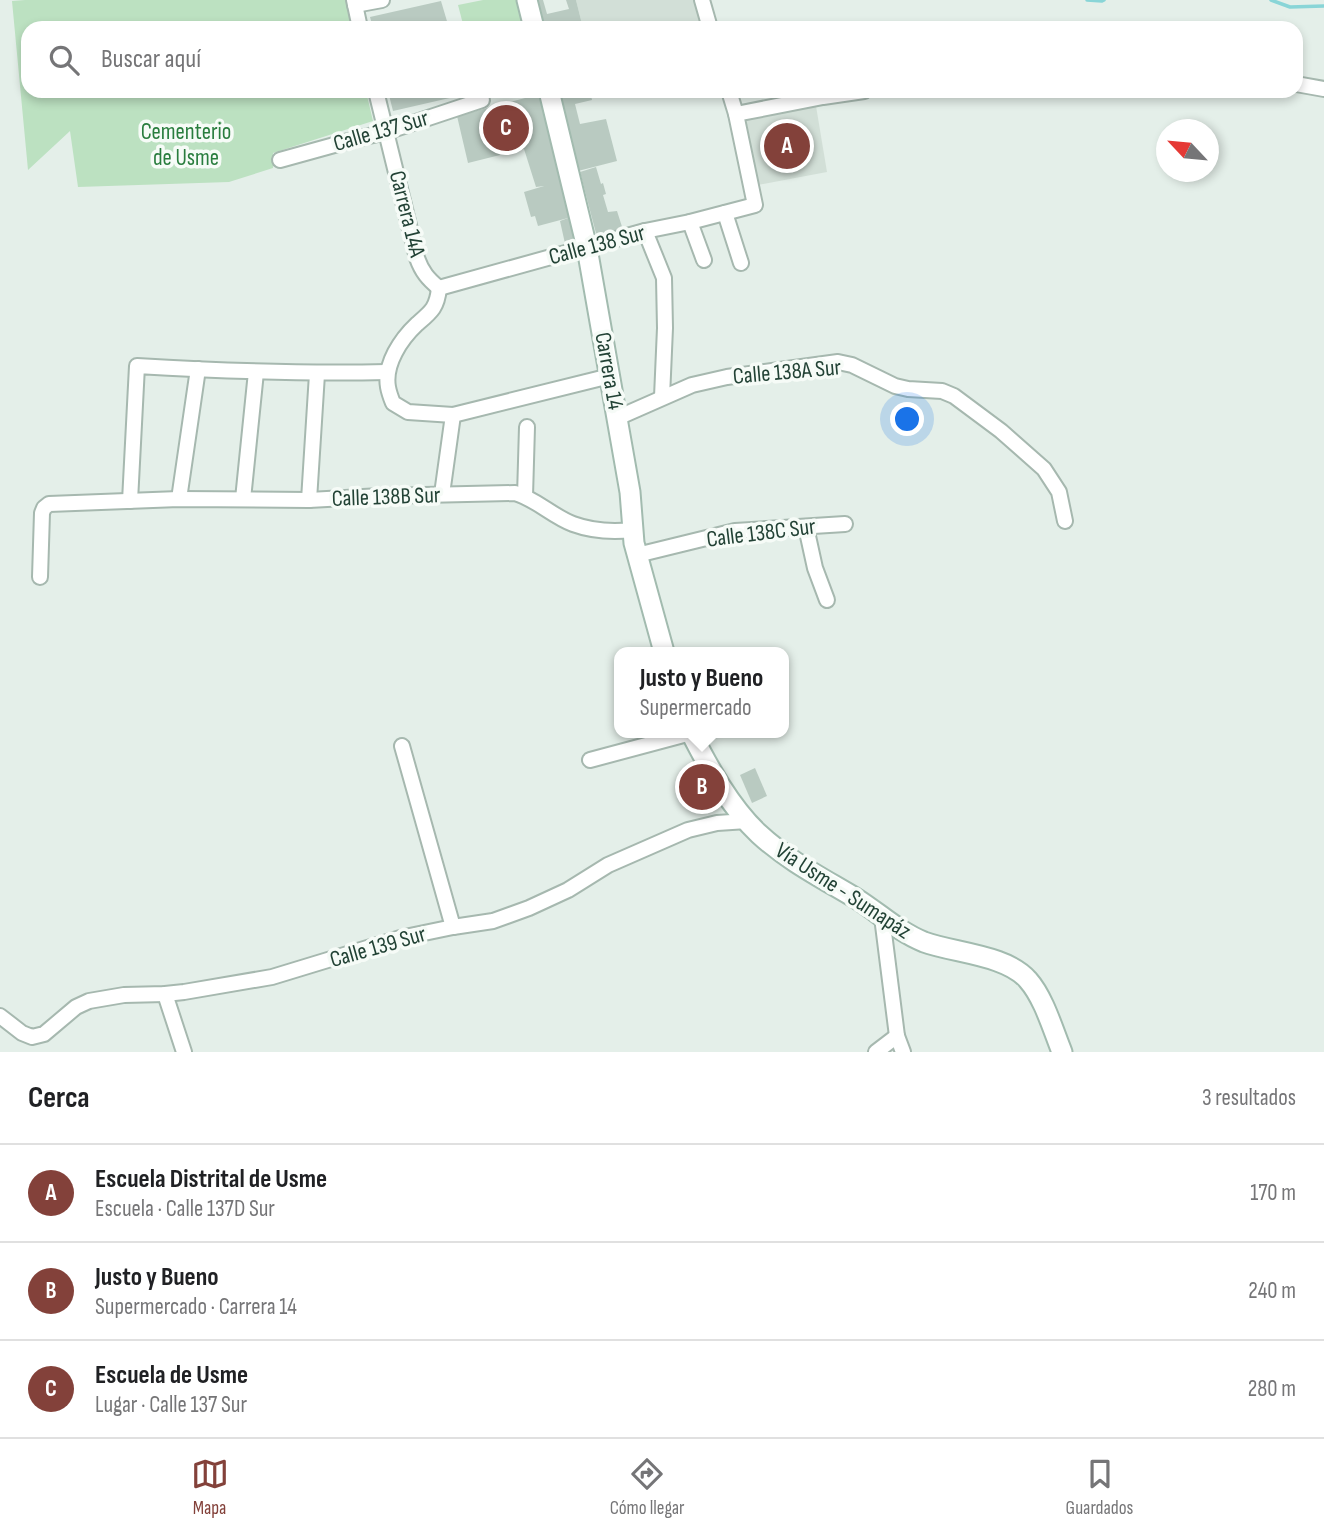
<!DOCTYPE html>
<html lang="es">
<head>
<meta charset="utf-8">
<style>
	body { margin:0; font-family:"Sofia Sans Condensed",sans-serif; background:#f2f2f2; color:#202124 }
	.compass { position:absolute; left:1156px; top:119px; width:63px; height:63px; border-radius:50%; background:#fff; box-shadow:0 4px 10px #0003; rotate:296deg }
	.you { position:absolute; left:908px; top:420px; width:24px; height:24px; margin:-18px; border:5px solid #fff; border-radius:50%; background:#1a73e8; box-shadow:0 0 0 10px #1a73e833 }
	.badge { display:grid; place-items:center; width:46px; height:46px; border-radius:50%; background:#83413a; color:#fff; font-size:23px; font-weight:700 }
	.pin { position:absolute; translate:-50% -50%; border:4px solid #fff; box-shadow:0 2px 7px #0006 }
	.popup { position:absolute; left:614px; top:647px; width:175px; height:91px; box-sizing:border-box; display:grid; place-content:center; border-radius:14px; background:#fff; filter:drop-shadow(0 2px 5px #0005); font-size:23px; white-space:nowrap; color:#757577 }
	.popup b { font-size:26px; color:#202124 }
	.popup::after { content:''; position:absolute; left:50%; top:100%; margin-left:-14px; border:14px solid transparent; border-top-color:#fff }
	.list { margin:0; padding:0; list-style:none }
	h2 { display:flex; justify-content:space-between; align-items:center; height:91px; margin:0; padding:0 28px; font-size:30px }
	h2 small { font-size:23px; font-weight:400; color:#757577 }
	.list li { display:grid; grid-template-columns:46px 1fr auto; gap:21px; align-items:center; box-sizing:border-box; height:98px; padding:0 28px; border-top:2px solid #e0e0e0 }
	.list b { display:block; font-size:26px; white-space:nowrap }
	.list p { margin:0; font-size:23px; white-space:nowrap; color:#757577 }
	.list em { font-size:23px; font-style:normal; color:#757577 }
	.icon { flex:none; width:38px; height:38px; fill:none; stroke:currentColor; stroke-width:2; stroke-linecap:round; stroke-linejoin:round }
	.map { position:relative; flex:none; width:1324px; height:1052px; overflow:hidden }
	.search { position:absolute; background:#fff; box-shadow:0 4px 10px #0003; left:21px; right:21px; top:21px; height:77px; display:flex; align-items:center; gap:18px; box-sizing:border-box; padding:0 24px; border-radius:21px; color:#757577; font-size:26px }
	.sheet { height:385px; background:#fff }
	nav { display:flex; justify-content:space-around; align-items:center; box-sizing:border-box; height:98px; border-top:2px solid #e0e0e0; background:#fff; font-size:19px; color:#757577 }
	nav a { display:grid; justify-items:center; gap:4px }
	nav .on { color:#83413a }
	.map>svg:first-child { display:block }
	.built { fill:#d2dfd7 }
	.green { fill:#bce1c1 }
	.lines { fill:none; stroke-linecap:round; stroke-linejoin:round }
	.stream { stroke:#89d5d7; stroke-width:3.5 }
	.building { fill:#b9cac1 }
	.street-casing { stroke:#a6b8af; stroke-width:18 }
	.secondary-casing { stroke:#a2bbaf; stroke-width:23 }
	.street { stroke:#fff; stroke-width:14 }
	.secondary { stroke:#fff; stroke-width:19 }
	.labels { text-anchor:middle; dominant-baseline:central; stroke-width:7; stroke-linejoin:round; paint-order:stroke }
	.street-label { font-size:23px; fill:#224235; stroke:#f6fbf7 }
	.park-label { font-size:23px; fill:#297d3e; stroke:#f6fbf7 }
</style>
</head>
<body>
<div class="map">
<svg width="1324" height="1052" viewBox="0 0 1324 1052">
	<rect width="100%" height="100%" fill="#e4efe9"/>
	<g class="built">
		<polygon points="576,0 695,0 701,28 583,28"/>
		<polygon points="816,106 827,172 758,185 746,119"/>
	</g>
	<g class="green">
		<polygon points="25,0 347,0 353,28 28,28 28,91 366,91 373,121 273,153 273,168 229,182 78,187 70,131 28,170 12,1"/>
		<polygon points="483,0 518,0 523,28 464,28 458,5"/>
	</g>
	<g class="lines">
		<g class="stream">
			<polyline points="1087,0 1102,1 1104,0"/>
			<polyline points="1271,0 1290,7 1324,6"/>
		</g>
	</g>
	<g class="building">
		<polygon points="532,0 543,0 547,14 569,9 566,0 576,0 583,28 538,28"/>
		<polygon points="441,1 449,28 373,28 370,17"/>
		<polygon points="388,91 466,91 467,94 393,111"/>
		<polygon points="582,91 590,91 592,100 575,104 580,124 606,119 617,161 578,171 568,127 566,128 558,97"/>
		<polygon points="544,93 578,240 574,246 566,248 560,221 568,218 538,226 535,216 531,217 524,192 544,186 536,187 524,149 468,163 457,116"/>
		<polygon points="596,167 601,184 603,183 606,194 603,195 608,212 617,211 624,233 598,241 580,172"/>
		<polygon points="755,768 767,796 752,803 740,775"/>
	</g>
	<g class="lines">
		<defs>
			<g id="street">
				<polyline points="354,0 360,28"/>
				<polyline points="702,0 710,28"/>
				<polyline points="355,5 382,0"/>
				<polyline points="1296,84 1324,89"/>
				<path d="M376,91l41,167c5,14 11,21 22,30"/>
				<polyline points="736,114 823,97 864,91"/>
				<polyline points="280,160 356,139 386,132 482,100"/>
				<polyline points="725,213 741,263"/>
				<polyline points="690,222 704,260"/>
				<polyline points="645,231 664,278 665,328 662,397"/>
				<polyline points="439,288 645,231 690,222 755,205 736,114 729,91"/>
				<path d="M439,288c-2,20 -8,24 -22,36 -16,15 -33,40 -29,63 1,6 3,11 5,16l15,9 45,3 157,-39"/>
				<polyline points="617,418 692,385 727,377 838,362 852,365 895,386 908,389 942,391 954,396 1001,431 1044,469 1059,492 1065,521"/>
				<polyline points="442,494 453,415"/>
				<polyline points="525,496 527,427"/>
				<polyline points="179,499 198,369"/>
				<polyline points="243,499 256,372"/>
				<polyline points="309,500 317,374"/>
				<path d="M130,501l7,-135c84,5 166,8 250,6"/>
				<polyline points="806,527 815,568 827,600"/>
				<polyline points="637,555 735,531 845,524"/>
				<path d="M40,577l2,-64 2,-5 5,-4 130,-5 130,1 72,-4 134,-3c21,6 37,23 58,31 19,7 40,8 59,6"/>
				<polyline points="402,746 453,927"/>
				<polyline points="590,760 691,733"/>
				<polyline points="882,917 897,1036 903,1052"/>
				<polyline points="165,994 184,1052"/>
				<polyline points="0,1016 22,1033 32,1037 44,1034 76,1007 89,1001 124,995 165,994 184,992 272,977 400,938 453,927 493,921 529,908 568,890 608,865 688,830 717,823 747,821"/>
				<polyline points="876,1052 897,1036"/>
			</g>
			<g id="secondary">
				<polyline points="527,0 534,28"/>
				<polyline points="549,91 587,248 630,492 634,543 664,652"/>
				<path d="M691,733c18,35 39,74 68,101 29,27 65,45 98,65 22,14 42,33 67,43 30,11 83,13 104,38 16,18 25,50 34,72"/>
			</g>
		</defs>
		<use href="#street" class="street-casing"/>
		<use href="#secondary" class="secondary-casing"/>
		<use href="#street" class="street"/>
		<use href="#secondary" class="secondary"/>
	</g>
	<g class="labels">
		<g class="street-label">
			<text transform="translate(381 131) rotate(-16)">Calle 137 Sur</text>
			<text transform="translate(407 214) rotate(76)">Carrera 14A</text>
			<text transform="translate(597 245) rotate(-15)">Calle 138 Sur</text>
			<text transform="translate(609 371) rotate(80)">Carrera 14</text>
			<text transform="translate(787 372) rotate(-5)">Calle 138A Sur</text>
			<text transform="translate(386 497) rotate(-2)">Calle 138B Sur</text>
			<text transform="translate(761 533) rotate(-7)">Calle 138C Sur</text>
			<text transform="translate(843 891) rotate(33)">Vía Usme - Sumapáz</text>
			<text transform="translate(378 947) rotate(-16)">Calle 139 Sur</text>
		</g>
		<g class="park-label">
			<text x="186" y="132">Cementerio<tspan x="186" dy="26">de Usme</tspan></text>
		</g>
	</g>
</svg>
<svg class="compass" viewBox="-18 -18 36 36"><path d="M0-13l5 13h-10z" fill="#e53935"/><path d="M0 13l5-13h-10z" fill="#757577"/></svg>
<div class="you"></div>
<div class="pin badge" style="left:787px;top:146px">A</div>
<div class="pin badge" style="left:702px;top:787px">B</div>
<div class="popup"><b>Justo y Bueno</b>Supermercado</div>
<div class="pin badge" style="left:506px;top:128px">C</div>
<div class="search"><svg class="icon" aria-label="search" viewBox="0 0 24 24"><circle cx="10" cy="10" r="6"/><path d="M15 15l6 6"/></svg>Buscar aquí</div>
</div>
<section class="sheet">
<h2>Cerca<small>3 resultados</small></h2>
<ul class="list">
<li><span class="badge">A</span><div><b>Escuela Distrital de Usme</b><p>Escuela · Calle 137D Sur</p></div><em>170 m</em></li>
<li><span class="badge">B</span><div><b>Justo y Bueno</b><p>Supermercado · Carrera 14</p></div><em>240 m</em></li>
<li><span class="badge">C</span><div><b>Escuela de Usme</b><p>Lugar · Calle 137 Sur</p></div><em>280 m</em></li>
</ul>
</section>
<nav>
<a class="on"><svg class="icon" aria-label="map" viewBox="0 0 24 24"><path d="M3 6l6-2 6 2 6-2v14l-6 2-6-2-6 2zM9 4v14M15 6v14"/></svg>Mapa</a>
<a><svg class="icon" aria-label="directions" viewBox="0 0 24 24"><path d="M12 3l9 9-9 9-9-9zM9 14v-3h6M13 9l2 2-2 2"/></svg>Cómo llegar</a>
<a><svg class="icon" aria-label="saved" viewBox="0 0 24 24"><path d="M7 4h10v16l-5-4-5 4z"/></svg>Guardados</a>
</nav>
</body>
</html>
